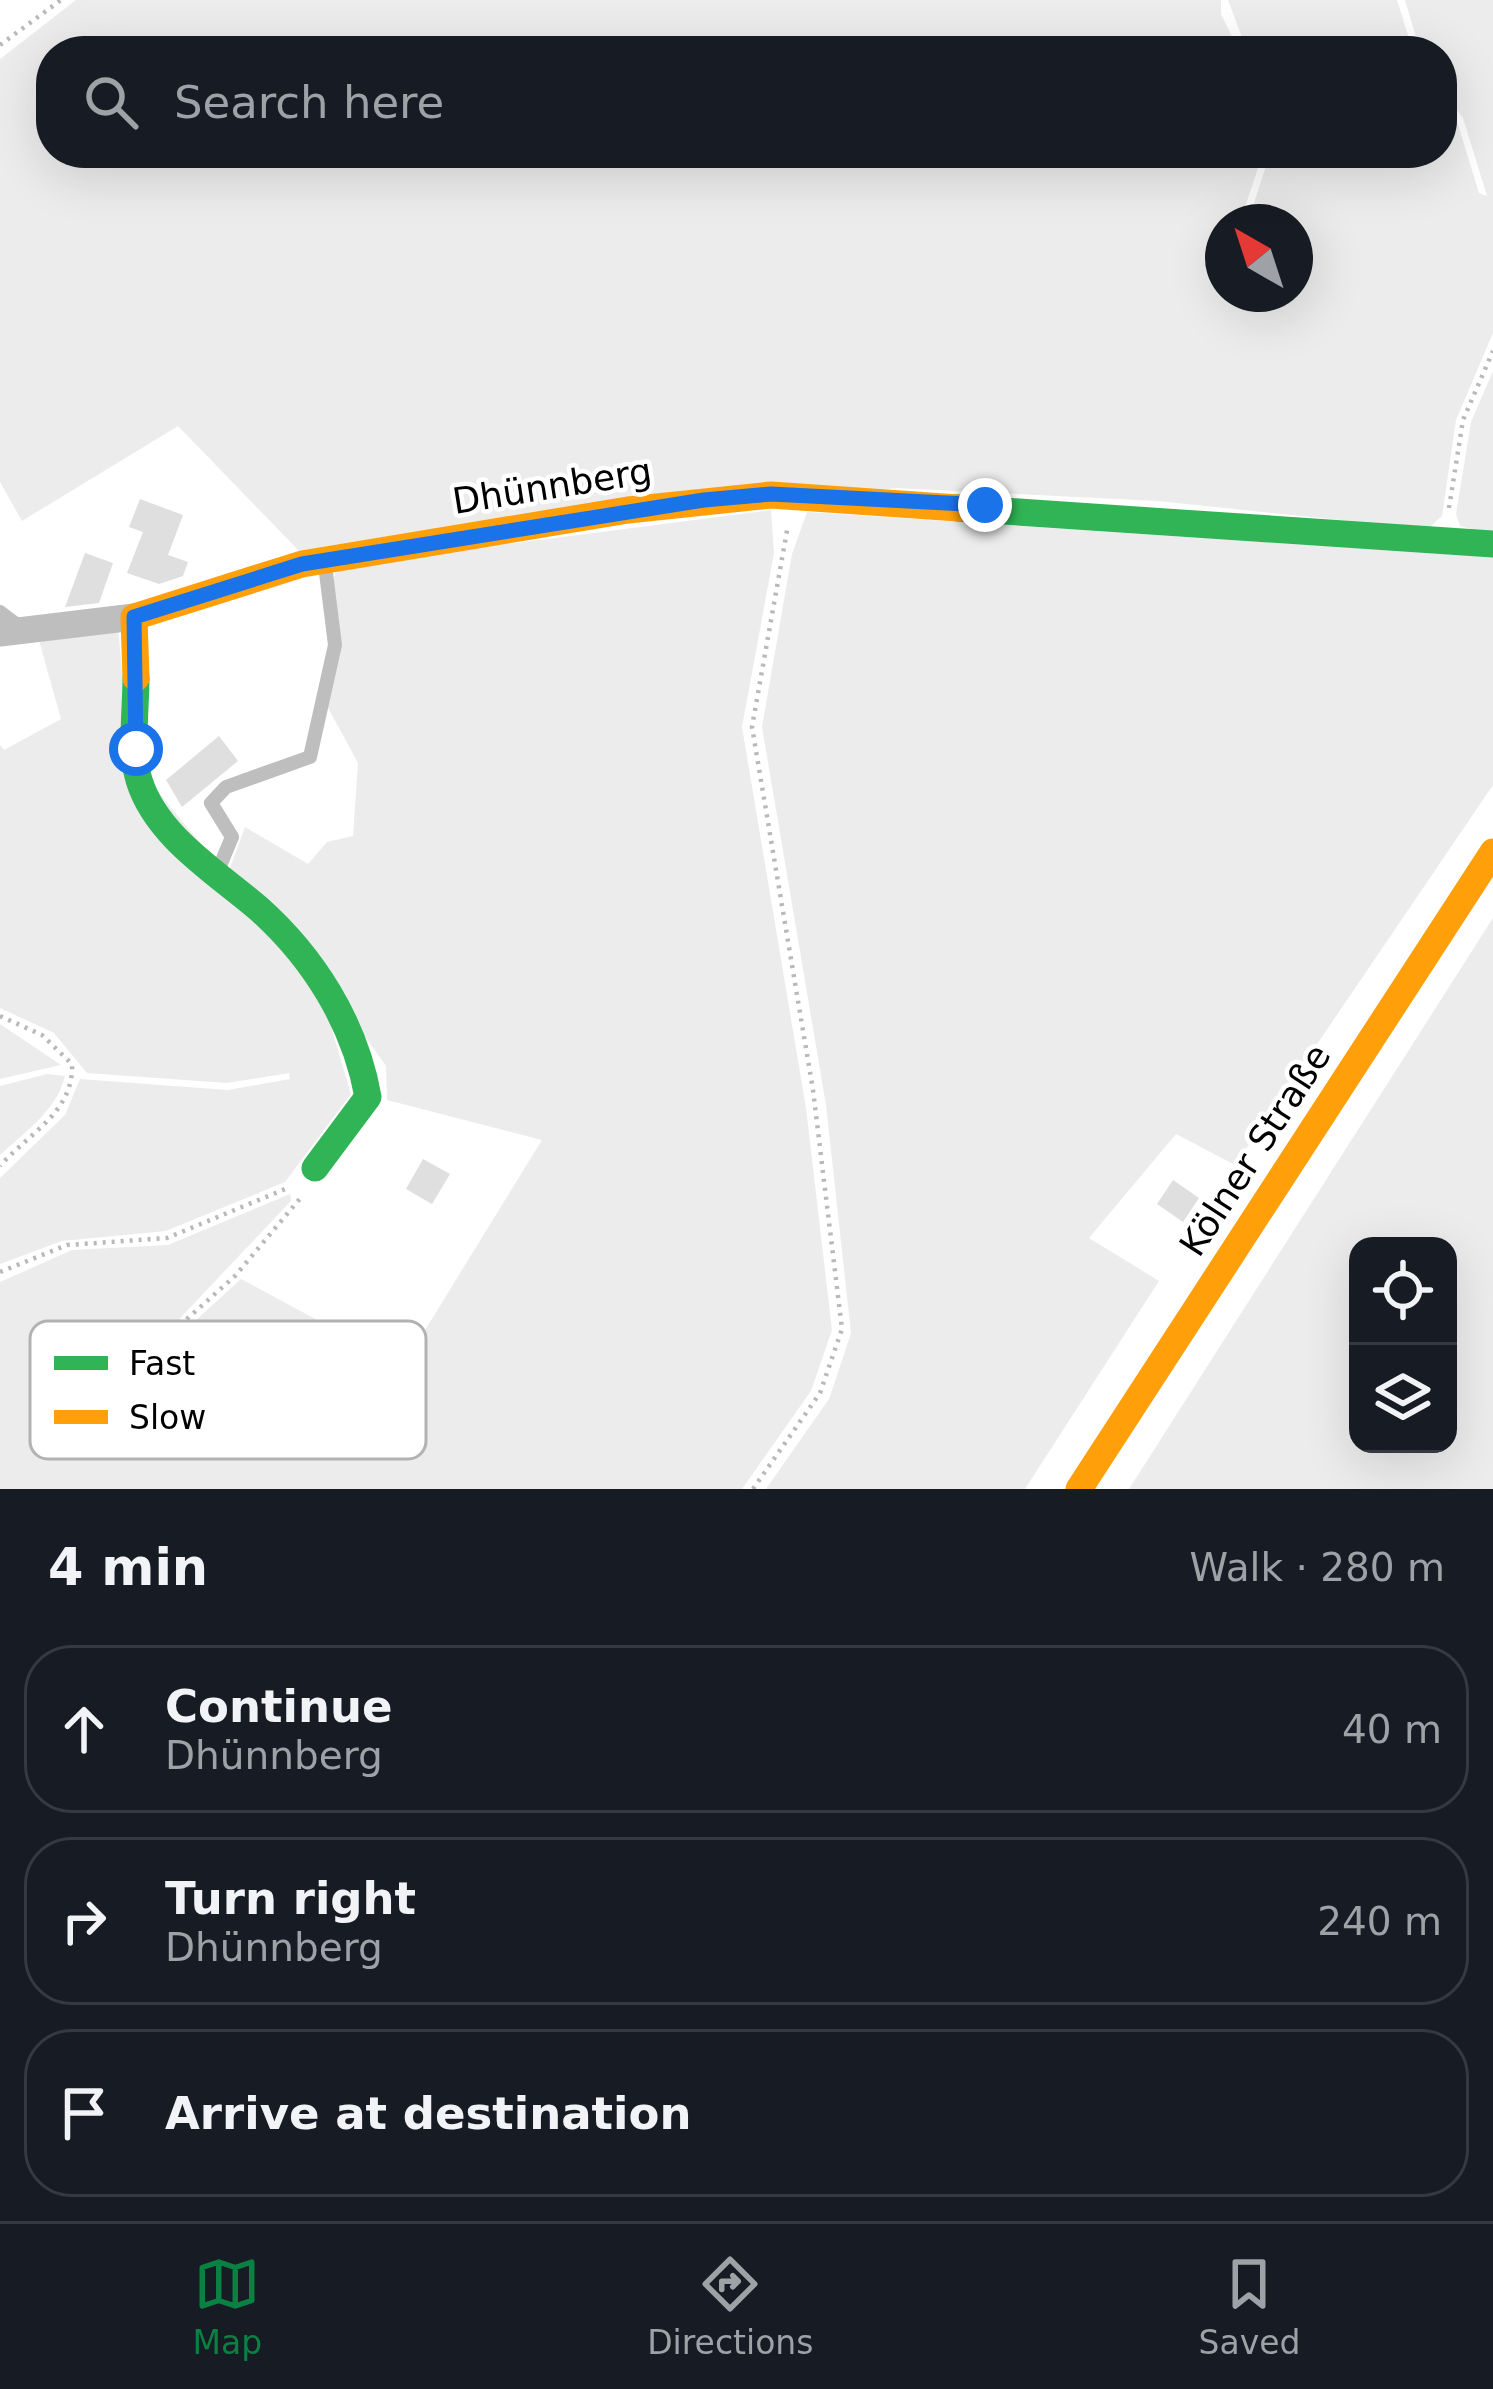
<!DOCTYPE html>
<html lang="en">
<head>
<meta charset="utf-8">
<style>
	body { margin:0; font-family:"DejaVu Sans",sans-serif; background:#242831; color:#f1f3f6 }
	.controls { position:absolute; right:36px; bottom:36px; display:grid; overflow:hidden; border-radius:24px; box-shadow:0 12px 48px #0002 }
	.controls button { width:108px; height:108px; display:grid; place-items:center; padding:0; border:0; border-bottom:3px solid #363941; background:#171b24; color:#f1f3f6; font:60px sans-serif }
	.compass { position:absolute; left:1205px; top:204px; width:108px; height:108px; border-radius:50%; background:#171b24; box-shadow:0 12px 48px #0002; rotate:321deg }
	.stop { position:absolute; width:36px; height:36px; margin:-27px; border:9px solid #1a73e8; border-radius:50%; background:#fff }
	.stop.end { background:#1a73e8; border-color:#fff; box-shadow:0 3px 12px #0008 }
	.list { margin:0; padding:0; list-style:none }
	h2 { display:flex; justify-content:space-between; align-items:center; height:156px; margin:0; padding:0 48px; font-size:51px }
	h2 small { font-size:39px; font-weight:400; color:#9ea1a6 }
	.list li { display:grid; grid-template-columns:78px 1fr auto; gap:36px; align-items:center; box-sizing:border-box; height:168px; margin:0 24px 24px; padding:0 24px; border:3px solid #363941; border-radius:48px }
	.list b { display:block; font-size:45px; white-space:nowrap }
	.list p { margin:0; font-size:39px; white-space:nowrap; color:#9ea1a6 }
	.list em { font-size:39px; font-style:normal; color:#9ea1a6 }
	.icon { flex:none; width:66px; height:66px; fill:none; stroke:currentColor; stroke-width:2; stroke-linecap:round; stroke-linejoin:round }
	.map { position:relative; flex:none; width:1493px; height:1489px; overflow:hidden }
	.search { position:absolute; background:#171b24; box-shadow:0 12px 48px #0002; left:36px; right:36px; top:36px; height:132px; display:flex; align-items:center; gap:30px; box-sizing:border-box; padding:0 42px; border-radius:48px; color:#9ea1a6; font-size:45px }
	.sheet { height:732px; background:#171b24 }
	nav { display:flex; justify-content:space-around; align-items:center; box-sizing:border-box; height:168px; border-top:3px solid #363941; background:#171b24; font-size:33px; color:#9ea1a6 }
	nav a { display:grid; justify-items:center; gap:6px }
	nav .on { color:#0b8043 }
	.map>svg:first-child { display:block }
	.green { fill:#ececec; fill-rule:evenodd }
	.building { fill:#dfdfdf }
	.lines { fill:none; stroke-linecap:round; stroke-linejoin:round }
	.path { stroke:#b9b9b9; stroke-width:4.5; stroke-dasharray:3 6; stroke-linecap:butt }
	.lane { stroke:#bebebe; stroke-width:14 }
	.street { stroke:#bebebe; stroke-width:27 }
	.fast { stroke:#30b455; stroke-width:27 }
	.slow { stroke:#ff9f0a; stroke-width:27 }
	.route { stroke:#1a73e8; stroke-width:15 }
	.labels { text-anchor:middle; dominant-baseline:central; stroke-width:9; stroke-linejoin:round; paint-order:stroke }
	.street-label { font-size:36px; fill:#000; stroke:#fff }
	.key { fill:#fff; stroke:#b2b2b2; stroke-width:3 }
	.key-label { font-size:33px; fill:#000 }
</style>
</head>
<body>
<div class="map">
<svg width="1493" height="1489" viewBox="0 0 1493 1489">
	<rect width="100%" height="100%" fill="#fff"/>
	<g class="green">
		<polygon points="76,0 1221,0 1221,14 1239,51 51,51 51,153 1263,153 1240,222 1223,222 1223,294 1295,294 1295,222 1248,222 1270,153 1442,153 1442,102 1457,121 1479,193 1487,196 1463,118 1442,91 1442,51 1420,51 1405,0 1493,0 1493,333 1456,420 1442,516 1428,529 1157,501 896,488 305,557 178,426 22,521 0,482 0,59"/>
		<polygon points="1228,0 1397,0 1413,51 1247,51"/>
		<polygon points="1493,371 1493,535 1460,526 1456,514 1471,422"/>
		<polygon points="771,510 774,553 742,727 806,1108 832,1330 811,1391 742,1489 0,1489 0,1282 72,1250 168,1245 290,1194 291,1201 184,1314 104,1410 116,1417 195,1321 241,1279 403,1366 542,1140 387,1100 386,1066 339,1000 227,876 245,827 308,864 327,842 353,836 358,763 326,704 340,655 331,585 338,566"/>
		<polygon points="807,512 1493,557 1493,785 1235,1165 1176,1134 1089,1238 1159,1281 1025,1489 766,1489 829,1399 851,1333 826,1105 762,727 792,554"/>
		<polygon points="118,628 130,758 270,928 326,1010 351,1094 285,1182 166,1231 62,1241 0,1264 0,1178 65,1115 80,1079 228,1090 290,1079 289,1073 227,1083 87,1073 54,1033 0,1008 0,745 4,750 61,719 38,637"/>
		<path d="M1493,918v571h-364zM1358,1246h90v198h-90z"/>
		<polygon points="0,1024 61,1065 0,1079"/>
		<path d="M47,1074l18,2c-8,34 -40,56 -65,79v-69z"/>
	</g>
	<g class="building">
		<polygon points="140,499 183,515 168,555 188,562 183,576 159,584 127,573 143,532 129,527"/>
		<polygon points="85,553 113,563 99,603 65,607"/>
		<polygon points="219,736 238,761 182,807 166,780"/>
		<polygon points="423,1159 450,1174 432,1204 406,1189"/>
		<polygon points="1173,1180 1199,1198 1183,1222 1157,1204"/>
	</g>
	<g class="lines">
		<g class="path">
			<polyline points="0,45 61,0"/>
			<polyline points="1449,508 1463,420 1493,351"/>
			<path d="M0,1016l42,19 30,29c2,48 -43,69 -72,102"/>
			<polyline points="0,1272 67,1245 167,1238 290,1187"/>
			<polyline points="113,1410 188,1318 235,1276 303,1195"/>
			<polyline points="753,1489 820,1393 842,1329 813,1090 752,727 788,525"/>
		</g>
		<g class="lane">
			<polyline points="0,612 20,627"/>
			<polyline points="217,873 232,837 211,803 226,787 310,757 335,645 325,565"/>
		</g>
		<polyline class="street" points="0,633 134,617"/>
		<g class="fast">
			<polyline points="958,508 1493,544"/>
			<path d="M136,678c0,31 -6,73 3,102 17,56 77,92 119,128 55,49 97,115 110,189l-53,71"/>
		</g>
		<g class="slow">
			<polyline points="136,678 134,617 302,564 628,510 771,495 958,508"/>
			<polyline points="1079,1489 1493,852"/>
		</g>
	</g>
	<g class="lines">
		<polyline class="route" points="136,749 134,617 302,564 704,500 771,494 985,505"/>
	</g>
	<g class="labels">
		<g class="street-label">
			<text transform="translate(552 486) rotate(-9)">Dhünnberg</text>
			<text transform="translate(1255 1150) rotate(-57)">Kölner Straße</text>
		</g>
	</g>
	<rect x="30" y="1321" width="396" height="138" rx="18" class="key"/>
	<rect x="54" y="1356" width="54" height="14" fill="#30b455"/>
	<rect x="54" y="1410" width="54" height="14" fill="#ff9f0a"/>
	<g class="key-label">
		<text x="129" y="1375">Fast</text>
		<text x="129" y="1429">Slow</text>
	</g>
</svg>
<div class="controls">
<button><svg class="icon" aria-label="locate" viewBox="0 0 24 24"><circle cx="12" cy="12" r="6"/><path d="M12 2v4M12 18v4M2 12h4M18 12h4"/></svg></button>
<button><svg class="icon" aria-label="layers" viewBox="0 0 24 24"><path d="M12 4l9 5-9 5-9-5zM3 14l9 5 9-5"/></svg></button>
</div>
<svg class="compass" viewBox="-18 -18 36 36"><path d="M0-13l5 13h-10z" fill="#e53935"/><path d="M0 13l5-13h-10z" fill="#9ea1a6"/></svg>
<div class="stop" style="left:136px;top:749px"></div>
<div class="stop end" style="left:985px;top:505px"></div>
<div class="search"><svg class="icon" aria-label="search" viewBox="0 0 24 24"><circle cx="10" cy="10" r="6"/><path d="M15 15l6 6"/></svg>Search here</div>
</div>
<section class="sheet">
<h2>4 min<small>Walk · 280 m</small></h2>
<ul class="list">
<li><svg class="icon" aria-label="ahead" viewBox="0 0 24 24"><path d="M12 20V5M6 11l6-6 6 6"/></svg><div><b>Continue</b><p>Dhünnberg</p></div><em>40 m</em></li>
<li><svg class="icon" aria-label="right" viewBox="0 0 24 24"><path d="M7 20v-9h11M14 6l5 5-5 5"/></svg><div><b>Turn right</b><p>Dhünnberg</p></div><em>240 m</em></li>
<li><svg class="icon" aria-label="arrive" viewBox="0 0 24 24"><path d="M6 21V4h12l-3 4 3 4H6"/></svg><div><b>Arrive at destination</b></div></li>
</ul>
</section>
<nav>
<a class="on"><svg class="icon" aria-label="map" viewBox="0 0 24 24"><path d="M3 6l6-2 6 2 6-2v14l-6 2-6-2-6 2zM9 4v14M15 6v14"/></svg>Map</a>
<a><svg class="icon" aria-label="directions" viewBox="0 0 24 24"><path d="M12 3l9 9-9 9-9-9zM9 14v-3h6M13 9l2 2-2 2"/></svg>Directions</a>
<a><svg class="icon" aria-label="saved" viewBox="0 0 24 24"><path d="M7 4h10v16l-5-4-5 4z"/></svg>Saved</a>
</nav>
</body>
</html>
